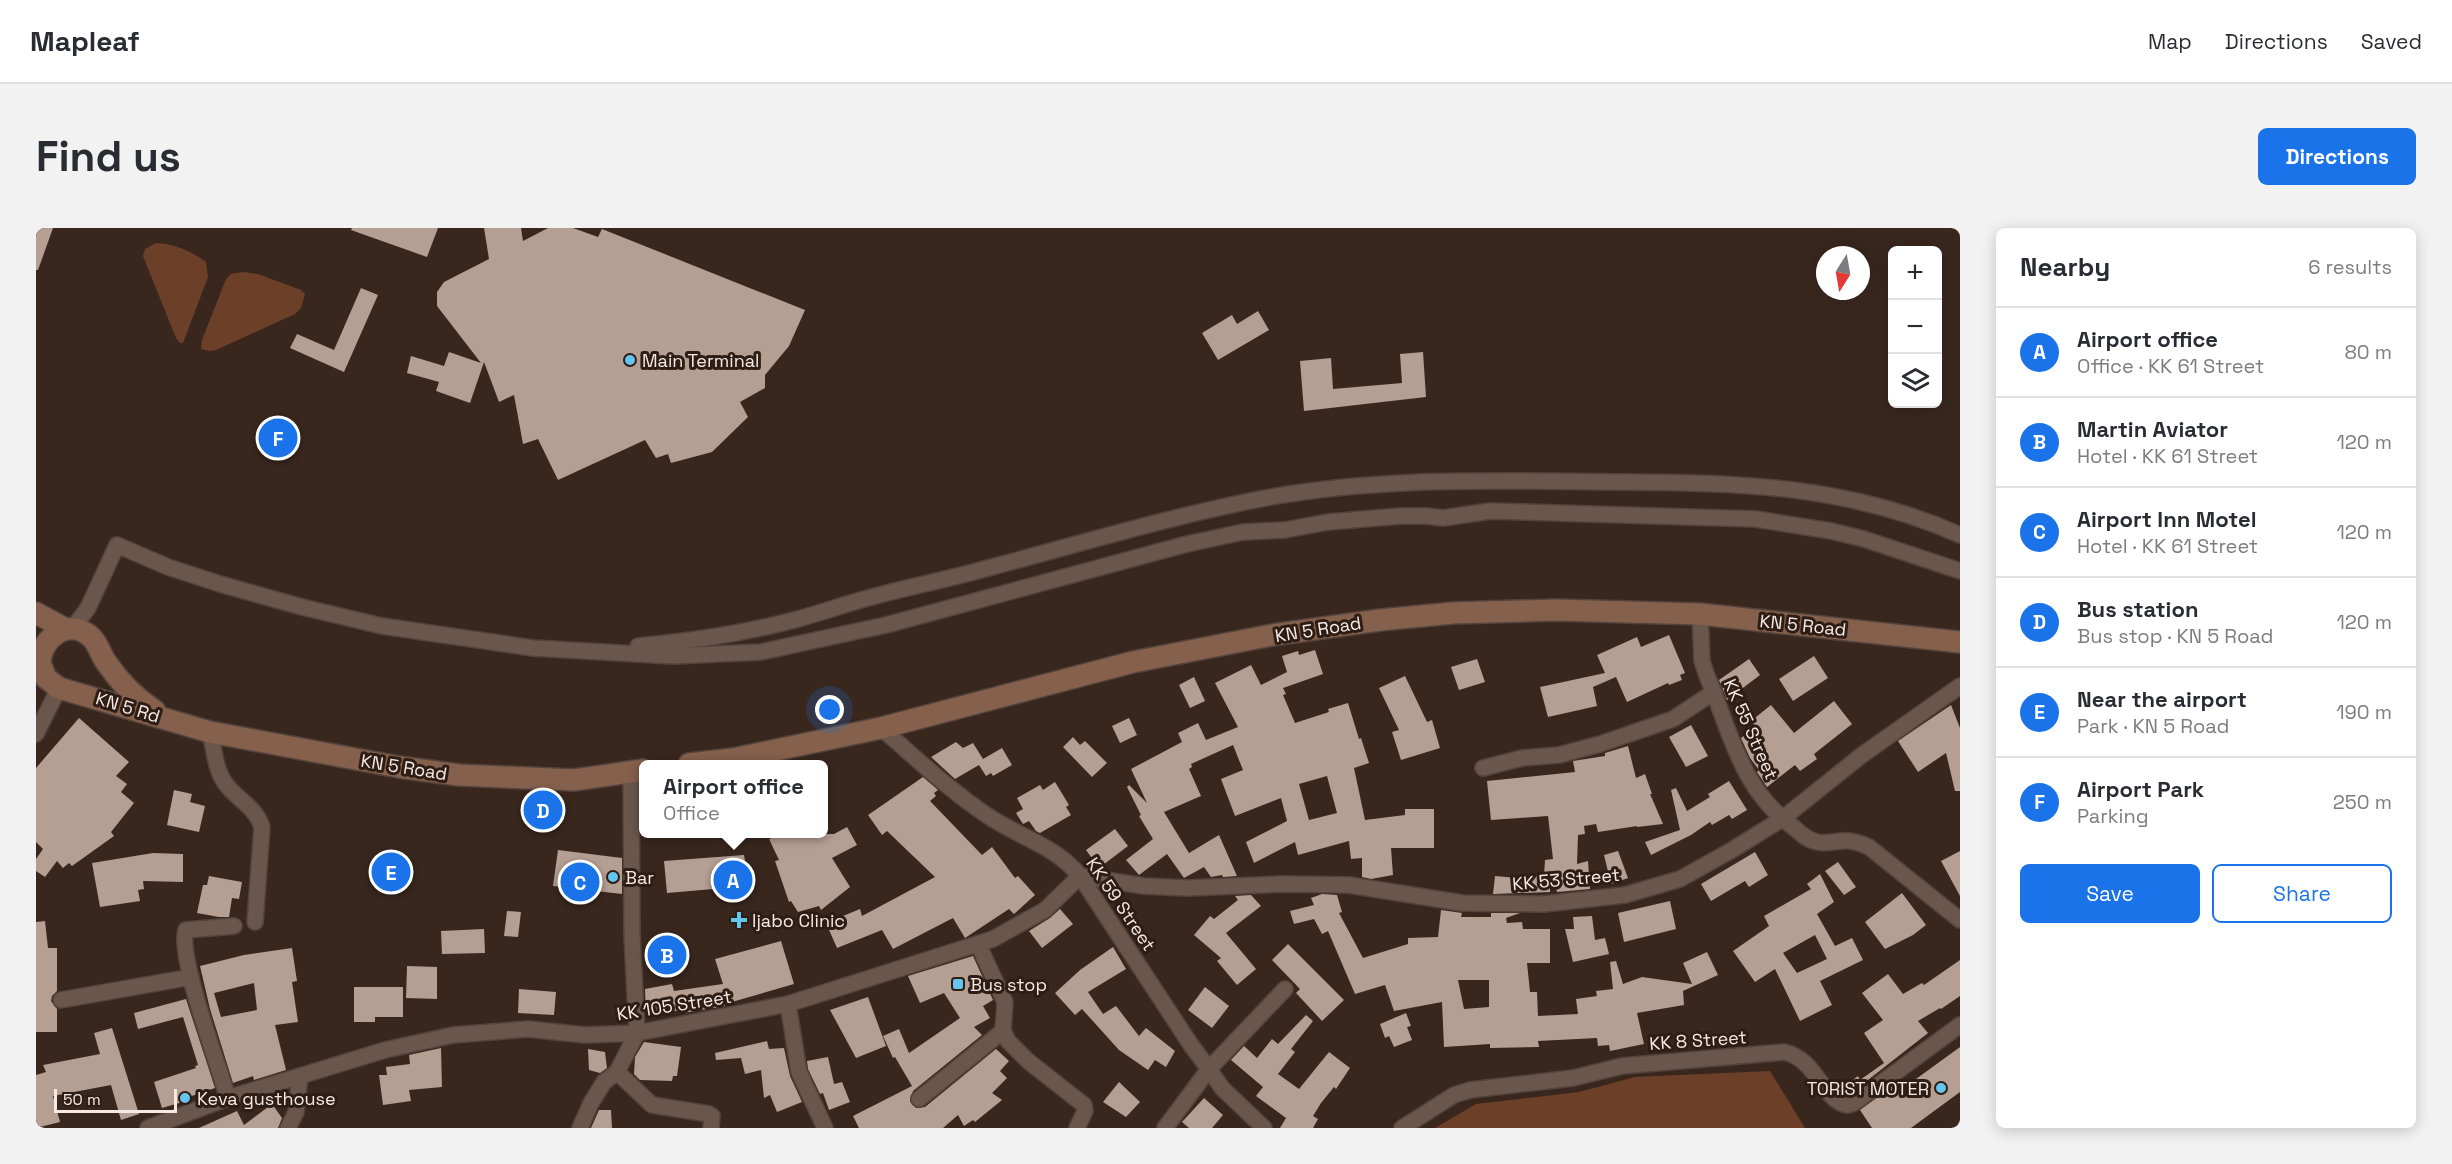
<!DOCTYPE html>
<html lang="en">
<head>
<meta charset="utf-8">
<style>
	body { margin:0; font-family:"Space Grotesk",sans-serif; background:#f2f2f3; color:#2b2b33 }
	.controls { position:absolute; right:18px; top:18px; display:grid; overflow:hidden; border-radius:9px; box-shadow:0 3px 15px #0003 }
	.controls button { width:54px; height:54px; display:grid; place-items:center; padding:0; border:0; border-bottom:2px solid #e1e1e2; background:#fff; color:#2b2b33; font:30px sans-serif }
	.compass { position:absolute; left:1780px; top:18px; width:54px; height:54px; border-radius:50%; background:#fff; box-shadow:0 3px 15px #0003; rotate:191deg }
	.scale { position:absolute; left:18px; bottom:15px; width:123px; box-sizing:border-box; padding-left:6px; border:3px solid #f6e9e3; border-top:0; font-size:16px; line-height:21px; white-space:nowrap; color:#f6e9e3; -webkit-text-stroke:4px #2e1d14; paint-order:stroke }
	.you { position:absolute; left:794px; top:482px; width:21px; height:21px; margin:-15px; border:4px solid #fff; border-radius:50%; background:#1a73e8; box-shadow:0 0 0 9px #1a73e833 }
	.badge { display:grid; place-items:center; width:39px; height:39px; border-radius:50%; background:#1a73e8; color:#fff; font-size:20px; font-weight:700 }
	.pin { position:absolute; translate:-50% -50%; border:3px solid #fff; box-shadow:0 2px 6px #0006 }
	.popup { position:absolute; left:603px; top:532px; width:189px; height:78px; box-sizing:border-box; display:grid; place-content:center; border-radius:9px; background:#fff; filter:drop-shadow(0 2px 4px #0005); font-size:20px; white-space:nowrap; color:#7c7c81 }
	.popup b { font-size:22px; color:#2b2b33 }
	.popup::after { content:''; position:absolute; left:50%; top:100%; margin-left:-12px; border:12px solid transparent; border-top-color:#fff }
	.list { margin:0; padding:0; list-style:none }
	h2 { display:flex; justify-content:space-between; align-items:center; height:78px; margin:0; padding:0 24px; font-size:26px }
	h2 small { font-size:20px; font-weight:400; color:#7c7c81 }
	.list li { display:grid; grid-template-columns:39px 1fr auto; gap:18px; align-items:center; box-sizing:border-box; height:90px; padding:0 24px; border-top:2px solid #e1e1e2 }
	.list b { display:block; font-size:22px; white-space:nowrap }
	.list p { margin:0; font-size:20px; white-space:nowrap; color:#7c7c81 }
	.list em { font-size:20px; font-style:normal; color:#7c7c81 }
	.actions { display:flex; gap:12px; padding:18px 24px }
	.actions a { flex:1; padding:14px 0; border:2px solid #1a73e8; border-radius:9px; text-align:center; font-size:21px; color:#1a73e8 }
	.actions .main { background:#1a73e8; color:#fff }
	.icon { flex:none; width:33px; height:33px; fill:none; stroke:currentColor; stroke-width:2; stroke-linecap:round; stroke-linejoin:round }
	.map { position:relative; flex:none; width:1924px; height:900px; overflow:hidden; border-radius:9px }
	header { display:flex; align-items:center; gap:36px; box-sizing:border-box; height:84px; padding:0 30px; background:#fff; border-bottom:2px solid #e1e1e2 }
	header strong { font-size:28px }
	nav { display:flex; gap:33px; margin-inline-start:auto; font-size:21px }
	.intro { display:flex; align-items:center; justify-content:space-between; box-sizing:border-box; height:144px; padding:0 36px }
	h1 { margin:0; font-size:42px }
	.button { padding:15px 27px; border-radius:9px; background:#1a73e8; color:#fff; font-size:21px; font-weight:700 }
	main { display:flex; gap:36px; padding:0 36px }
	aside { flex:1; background:#fff; border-radius:9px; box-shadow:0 3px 15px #0003 }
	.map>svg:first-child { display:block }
	.green { fill:#6c4028 }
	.building { fill:#b59e92; fill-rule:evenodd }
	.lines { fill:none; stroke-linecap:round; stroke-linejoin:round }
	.minor-casing { stroke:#53433c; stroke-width:18 }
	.secondary-casing { stroke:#53433c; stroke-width:24 }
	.minor { stroke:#6a564b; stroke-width:15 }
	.secondary { stroke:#85604c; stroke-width:21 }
	.poi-dot { fill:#65c5ee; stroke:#2e1d14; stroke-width:2 }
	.labels { text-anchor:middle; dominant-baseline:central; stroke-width:6; stroke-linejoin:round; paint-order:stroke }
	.poi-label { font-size:18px; fill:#f6e9e3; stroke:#2e1d14; text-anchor:start }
	.street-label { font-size:18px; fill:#f6e9e3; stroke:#2e1d14 }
</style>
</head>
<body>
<header>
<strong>Mapleaf</strong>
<nav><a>Map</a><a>Directions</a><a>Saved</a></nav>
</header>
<div class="intro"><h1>Find us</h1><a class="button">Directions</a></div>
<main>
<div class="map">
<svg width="1924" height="900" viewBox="0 0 1924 900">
	<rect width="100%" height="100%" fill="#39271e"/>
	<g class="green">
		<path d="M120,15c19,1 35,8 50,19l2,15 -25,66h-3l-4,-5 -33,-82 2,-7z"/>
		<polygon points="207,44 222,46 265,62 269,66 265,80 259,86 180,122 174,123 165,121 166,112 190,51 195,46"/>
		<polygon points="1734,843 1769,900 1399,900 1440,876 1543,864 1599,849"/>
	</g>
	<g class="building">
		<polygon points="0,0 17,0 2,42 0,42"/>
		<polygon points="316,0 402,0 391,29 315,2"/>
		<polygon points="448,0 485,0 487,13 512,0 537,0 562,9 566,1 769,82 753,118 729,147 729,160 704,174 712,189 676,224 635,235 632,226 620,230 609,212 522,252 502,211 487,216 478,167 463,174 448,134 434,175 400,163 403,154 371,145 375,128 408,138 413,124 445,135 401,78 401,64 408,54 453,31"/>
		<polygon points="325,60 342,67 308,144 254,120 261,106 298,122"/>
		<polygon points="1222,83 1233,102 1182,132 1166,105 1196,87 1201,96"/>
		<polygon points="1387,124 1390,169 1268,183 1264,133 1295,130 1297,161 1366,155 1364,126"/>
		<polygon points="1633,407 1649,445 1644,447 1646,452 1633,457 1632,455 1591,474 1580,449 1557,459 1561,478 1512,489 1504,459 1569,445 1561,427 1601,409 1605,419"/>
		<path d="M1279,422l8,24 -40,14 3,6 -3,1 12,28 34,-11 -1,-3 20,-6 11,36 2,-1 8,25 -15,5 11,52 40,-5v-6h29v39h-43l2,27 -22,4 -9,-2v-19l-11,1 -2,-18 -51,14 -3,-13 -41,21 -8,-21 41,-21 -6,-23 -46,18 -14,-37 22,-9 -10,-25 -42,19 1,3 -3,2 12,27 -37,16 25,41 30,-18 18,41 -14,1 -1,-2 -11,2 -7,-10 -20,11 -17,-24 -28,21 -13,-15 27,-21 -14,-23 2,-1 -14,-28 2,-2 18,18 -16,-34 51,-27 -4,-9 20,-10 8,17 32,-13 -23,-44 36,-18 10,20 26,-13 -5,-16 16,-5 1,4zM1291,548l10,37 -28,7 -10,-36z"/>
		<polygon points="1778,428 1792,450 1757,473 1743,451"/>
		<polygon points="1441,431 1449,454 1423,462 1415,439"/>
		<polygon points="1713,431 1724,447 1691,472 1683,452"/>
		<polygon points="1369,448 1391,494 1396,492 1404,520 1365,532 1356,504 1363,502 1343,460"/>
		<polygon points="1158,449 1169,473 1154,480 1143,457"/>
		<polygon points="1798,473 1816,496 1778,526 1781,531 1764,543 1759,537 1731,559 1721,544 1723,542 1714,530 1705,510 1720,499 1715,493 1735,477 1758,505"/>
		<polygon points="1915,477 1924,500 1924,563 1919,563 1910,525 1882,544 1862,513"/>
		<polygon points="43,490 93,534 80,548 91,556 85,564 98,575 75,604 78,608 36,638 33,635 27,640 21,633 9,649 0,643 0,631 7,621 0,614 0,540"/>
		<polygon points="1093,490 1101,507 1084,515 1076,498"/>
		<polygon points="1655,497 1672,528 1650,539 1633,509"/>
		<polygon points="1037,509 1044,517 1049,513 1071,535 1056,549 1027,519"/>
		<polygon points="920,514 927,520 937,515 947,531 966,520 976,537 957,548 955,545 950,548 943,537 919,551 895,529"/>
		<polygon points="1592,518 1600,550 1609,546 1616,566 1614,566 1627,596 1601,599 1601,598 1562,604 1560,596 1548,598 1549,606 1542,607 1541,636 1552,633 1554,661 1521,664 1519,655 1514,655 1514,664 1457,666 1459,648 1481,650 1481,648 1508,648 1509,632 1517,631 1512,588 1455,592 1451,553 1539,544 1537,533 1569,528 1569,525"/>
		<polygon points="887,549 902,562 898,565 900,568 894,573 946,627 956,619 979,650 982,648 999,667 978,686 973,681 929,710 917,690 857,721 846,702 801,720 790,695 824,681 826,688 899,649 851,603 846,607 832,587"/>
		<polygon points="1693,553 1711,582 1696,591 1693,587 1676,597 1674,594 1655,607 1615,627 1609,614 1644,602 1635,562 1640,560 1651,583 1674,569 1672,566"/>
		<polygon points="1019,554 1033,577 1030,579 1035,587 1004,605 1000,603 993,593 987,596 980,585 987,581 981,570 1004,557 1007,562"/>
		<polygon points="138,562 156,566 154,574 169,578 163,604 131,597"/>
		<polygon points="811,599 821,617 796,630 814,659 785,682 783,678 762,684 755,673 753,674 739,633 743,632 733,611 746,606 798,606"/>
		<polygon points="1079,601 1092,618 1063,640 1050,622"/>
		<polygon points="522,622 586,630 586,666 517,658"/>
		<polygon points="1582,623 1592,650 1575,656 1568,627"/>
		<polygon points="1924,623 1924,668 1905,633"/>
		<polygon points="1719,624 1732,647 1713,659 1709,653 1675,673 1665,656"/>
		<polygon points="117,625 147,626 147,654 107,653 108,661 102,662 104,673 64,679 56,635"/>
		<polygon points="708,627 715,666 691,670 689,660 631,665 628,633"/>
		<polygon points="1802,634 1820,659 1808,667 1789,643"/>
		<path d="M1784,646l14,28 -17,12 18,32 17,-8 11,22 -43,21 12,24 -32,16 -25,-52 -20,13 -22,-31 36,-25 -5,-10 47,-27 -4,-5zM1779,707l12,24 -30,14 -14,-20z"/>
		<polygon points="173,648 206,654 203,671 196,670 193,689 183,689 161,685 167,657 171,657"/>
		<polygon points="1866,665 1890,697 1877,707 1849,721 1829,694"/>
		<path d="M1286,666l15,1 5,17 -3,1 24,45 45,-14v-6l30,-1 3,-27 21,3 -1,4h30v-4h29l-14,5 1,5 15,-1 1,7h27v34h-23l3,29h7l1,24 40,-2 -2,-15 21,-3 -1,-5 17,-2 -3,-27 6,-1 7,23 19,-7 50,7 -9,-21 24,-11 11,23 -35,16 1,14 -47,8 7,31 -34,7 -1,-6 -11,1 -1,-8 -59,3 1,6 -49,1v-4l-46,3 -2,-45 -48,9 -9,-26 -30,9 -27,-63 -6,3 -8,-15 -20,5 -4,-13 24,-6 -3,-7zM1422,752h31v27l-25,2z"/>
		<polygon points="1215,667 1225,678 1190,705 1220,741 1201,757 1181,733 1185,730 1158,707 1174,688 1178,691 1202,672 1199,668"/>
		<polygon points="1634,673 1640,701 1588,714 1582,685"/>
		<polygon points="1024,681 1037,696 1006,720 993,703 1014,690"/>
		<polygon points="471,683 485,684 482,709 468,708"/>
		<polygon points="1556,688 1559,712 1569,710 1573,726 1537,734 1529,701 1538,701 1537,689"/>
		<polygon points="9,693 12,720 21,720 21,763 16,768 15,773 21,781 21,804 0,804 0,694"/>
		<polygon points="448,701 449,725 406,726 405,703"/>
		<polygon points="745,713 758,756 689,776 689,778 647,785 647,782 610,787 609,761 636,756 638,763 687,756 679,731"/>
		<polygon points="1252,716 1308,772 1286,793 1260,765 1264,761 1236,732"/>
		<polygon points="1077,719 1090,741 1052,764 1067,786 1080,778 1103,808 1110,800 1139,823 1130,839 1119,832 1112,842 1083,822 1046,781 1039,787 1019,765 1044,742"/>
		<path d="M256,720l5,33 -5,1 6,40 -23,3 11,45 -32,10 -1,-4 -20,7 -23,-74 -10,-43 44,-11zM218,755l3,27 -36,7 -7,-24z"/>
		<polygon points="937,728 957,772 947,778 954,790 938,799 946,807 877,863 874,873 880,880 889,879 960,821 973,833 964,843 971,850 956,865 966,872 939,894 937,892 928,898 922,887 907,900 823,900 817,888 876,858 859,829 857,830 847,808 863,801 873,825 924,790 908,765 884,775 872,748"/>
		<polygon points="1924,732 1924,768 1905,781 1904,780 1882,793 1892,805 1814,866 1809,858 1822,848 1824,852 1848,835 1828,805 1847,792 1826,765 1852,746 1867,766 1886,755 1888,757"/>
		<polygon points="371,738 401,739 401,771 370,770"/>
		<polygon points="318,759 367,759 367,789 339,789 339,794 318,794"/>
		<polygon points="1169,759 1193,778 1176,800 1152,782"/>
		<polygon points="483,761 520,764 518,787 482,785"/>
		<polygon points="832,769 850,818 820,830 794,782"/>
		<polygon points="150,771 179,860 150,870 150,873 126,880 118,854 160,840 159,838 162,837 147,789 102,801 98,785"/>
		<polygon points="1370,785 1375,798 1371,799 1376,812 1358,819 1353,808 1349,810 1344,796"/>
		<polygon points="1270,787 1277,793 1255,821 1259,824 1242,846 1263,861 1293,824 1314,840 1300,861 1298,859 1285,875 1277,888 1282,891 1277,900 1244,900 1250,890 1220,868 1227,859 1195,832 1208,818 1221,830 1236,811 1242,816"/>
		<polygon points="76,800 103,886 85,892 75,857 17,868 24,894 0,900 0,847 10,844 7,837 64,826 58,805"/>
		<polygon points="731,813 733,821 748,820 754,848 766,874 741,884 734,867 728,870 725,842 709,846 705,830 680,832 679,825"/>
		<polygon points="608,814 645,819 641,848 637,848 636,853 604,852 598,846 599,829"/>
		<polygon points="1924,819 1924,864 1875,900 1836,900 1824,882 1865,852 1869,859"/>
		<polygon points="405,820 406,859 373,862 375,873 347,877 343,847 351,847 350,839 374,836 373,827"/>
		<polygon points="552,821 569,824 571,840 564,845 553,842"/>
		<polygon points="792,829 798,856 806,854 814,874 793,882 787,865 784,866 772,841 771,833"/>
		<polygon points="1083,854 1104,874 1090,889 1067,874"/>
		<polygon points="1168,870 1187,887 1176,900 1153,900 1146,894"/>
		<polygon points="236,876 246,890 242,900 163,900 201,883 208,897"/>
		<polygon points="563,882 575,882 576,900 555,900"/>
	</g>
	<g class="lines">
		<defs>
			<g id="minor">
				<path d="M1664,386l2,47 5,15c24,56 33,112 85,150 6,5 12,11 19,14 12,5 19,2 31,1 10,-1 18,2 27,6l91,73"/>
				<polyline points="36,401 52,380 81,317 132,339 184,356 266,379 346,398 497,420 637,428 725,424 850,397 1151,316 1207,304 1249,302 1292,294 1365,288 1390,288 1407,290 1454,283 1720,291 1795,303 1828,311 1924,343"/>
				<path d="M602,418c54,-5 108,-13 160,-27 29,-8 56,-18 85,-25 35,-9 70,-16 105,-26 87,-23 174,-49 262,-67 122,-25 248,-20 372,-19 117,0 229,4 338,53"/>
				<path d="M845,500c35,30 68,62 107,88 31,21 68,30 92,60l111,169 18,24 -44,59"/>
				<path d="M174,504c4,16 5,37 15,51 11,16 31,24 37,44l-7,95"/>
				<polyline points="0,506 23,460"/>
				<polyline points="1447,540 1486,530 1523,527 1564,516 1637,491 1678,464"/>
				<polyline points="942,716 969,774 967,803 972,813 992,833 1048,877 1049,883 1041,900"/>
				<polyline points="25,772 155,749"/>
				<polyline points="752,776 763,844 789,900"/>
				<polyline points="581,844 616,877 673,886 676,888 675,900"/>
				<path d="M192,870c-9,-31 -51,-143 -42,-168l48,-4"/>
				<polyline points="883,871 967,803"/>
				<polyline points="112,900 192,870 349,822 417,807 492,801 549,807 601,805 752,776 957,711 1009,682 1044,648 1108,658 1151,660 1246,656 1313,657 1426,675 1508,676 1589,667 1644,651 1696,622 1746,591 1826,527 1924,458"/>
				<polyline points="252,900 260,884 264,848"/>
				<polyline points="544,900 555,875 568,854 581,844 601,805 596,707 595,544"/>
				<polyline points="1228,900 1186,860 1173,841 1249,761"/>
				<path d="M1366,900l52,-33 16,-5 103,-12 49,-12 162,-14c32,6 39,49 63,53l7,-2 106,-78"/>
			</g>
			<g id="secondary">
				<polyline points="0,385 30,401"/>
				<polyline points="0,425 10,450 23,460 174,504 363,539 423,547 538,552 607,542"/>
				<path d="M4,435c1,-26 30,-47 52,-25 6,6 9,17 14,24 14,21 28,35 49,49"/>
				<polyline points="653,536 697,531 845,500 1097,434 1236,407 1344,392 1417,385 1520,382 1664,386 1924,414"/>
			</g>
		</defs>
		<use href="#minor" class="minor-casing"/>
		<use href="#secondary" class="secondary-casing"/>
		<use href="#minor" class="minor"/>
		<use href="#secondary" class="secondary"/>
	</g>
	<g class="poi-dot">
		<circle cx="594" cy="132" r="6"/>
		<circle cx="577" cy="649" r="6"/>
		<path d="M700 683h6v6h6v6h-6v6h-6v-6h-6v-6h6z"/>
		<rect x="916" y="750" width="12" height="12" rx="3"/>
		<circle cx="1905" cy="860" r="6"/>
		<circle cx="149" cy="870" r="6"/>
	</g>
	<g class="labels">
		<g class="poi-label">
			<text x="606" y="132">Main Terminal</text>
			<text x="589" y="649">Bar</text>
			<text x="716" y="692">Ijabo Clinic</text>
			<text x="934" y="756">Bus stop</text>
			<text x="1893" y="860" text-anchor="end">TORIST MOTER</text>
			<text x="161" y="870">Keva gusthouse</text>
		</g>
		<g class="street-label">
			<text transform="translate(1767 397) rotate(6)">KN 5 Road</text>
			<text transform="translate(1282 401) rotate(-9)">KN 5 Road</text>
			<text transform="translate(92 479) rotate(17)">KN 5 Rd</text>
			<text transform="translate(1715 501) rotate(66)">KK 55 Street</text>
			<text transform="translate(368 539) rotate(9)">KN 5 Road</text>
			<text transform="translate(1530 651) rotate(-5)">KK 53 Street</text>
			<text transform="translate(1085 676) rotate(56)">KK 59 Street</text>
			<text transform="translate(638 777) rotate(-9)">KK 105 Street</text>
			<text transform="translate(1662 812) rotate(-4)">KK 8 Street</text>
		</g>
	</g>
</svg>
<div class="controls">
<button>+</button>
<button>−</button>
<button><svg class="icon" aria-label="layers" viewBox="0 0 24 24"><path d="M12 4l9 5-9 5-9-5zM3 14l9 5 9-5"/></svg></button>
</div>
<svg class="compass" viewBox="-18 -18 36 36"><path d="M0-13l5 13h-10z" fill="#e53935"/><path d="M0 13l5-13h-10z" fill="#7c7c81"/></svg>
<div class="scale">50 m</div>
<div class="you"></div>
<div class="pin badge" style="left:697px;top:652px">A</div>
<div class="popup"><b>Airport office</b>Office</div>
<div class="pin badge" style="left:631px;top:727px">B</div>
<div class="pin badge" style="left:544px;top:654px">C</div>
<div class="pin badge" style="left:507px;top:582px">D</div>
<div class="pin badge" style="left:355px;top:644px">E</div>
<div class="pin badge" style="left:242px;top:210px">F</div>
</div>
<aside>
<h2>Nearby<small>6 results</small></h2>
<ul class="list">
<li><span class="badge">A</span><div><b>Airport office</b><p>Office · KK 61 Street</p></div><em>80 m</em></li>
<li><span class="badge">B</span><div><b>Martin Aviator</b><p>Hotel · KK 61 Street</p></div><em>120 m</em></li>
<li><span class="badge">C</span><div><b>Airport Inn Motel</b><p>Hotel · KK 61 Street</p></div><em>120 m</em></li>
<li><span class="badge">D</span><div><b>Bus station</b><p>Bus stop · KN 5 Road</p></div><em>120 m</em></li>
<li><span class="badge">E</span><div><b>Near the airport</b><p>Park · KN 5 Road</p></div><em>190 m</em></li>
<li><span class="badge">F</span><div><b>Airport Park</b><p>Parking</p></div><em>250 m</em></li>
</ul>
<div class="actions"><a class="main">Save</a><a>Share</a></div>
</aside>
</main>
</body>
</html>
